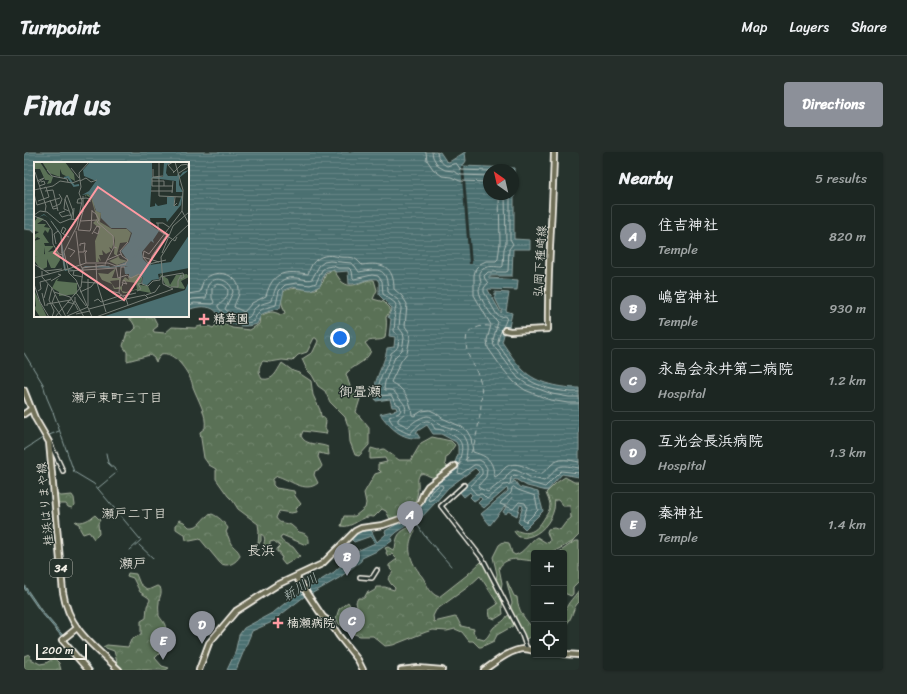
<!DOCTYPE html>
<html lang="en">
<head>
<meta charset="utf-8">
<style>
	body { margin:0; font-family:Sriracha,"Klee One",sans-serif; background:#252e2a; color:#f1f3f6 }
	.controls { position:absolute; right:12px; bottom:12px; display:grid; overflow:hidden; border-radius:4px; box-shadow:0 1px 3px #0004 }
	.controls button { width:36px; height:36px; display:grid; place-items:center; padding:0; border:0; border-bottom:1px solid #3a4340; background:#1c2622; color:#f1f3f6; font:20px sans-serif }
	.compass { position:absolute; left:459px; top:12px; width:36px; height:36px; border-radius:50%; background:#1c2622; box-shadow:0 1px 3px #0004; rotate:326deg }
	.scale { position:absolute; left:12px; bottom:10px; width:51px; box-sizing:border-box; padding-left:4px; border:2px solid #f4f1e8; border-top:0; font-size:11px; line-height:14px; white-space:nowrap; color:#f4f1e8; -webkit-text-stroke:3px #26332d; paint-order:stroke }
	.you { position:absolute; left:316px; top:186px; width:14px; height:14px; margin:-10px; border:3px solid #fff; border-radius:50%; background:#1a73e8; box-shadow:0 0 0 6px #1a73e833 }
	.badge { display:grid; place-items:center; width:26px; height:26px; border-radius:50%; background:#8c9099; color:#fff; font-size:13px; font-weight:700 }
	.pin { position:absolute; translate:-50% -33px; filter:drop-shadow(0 1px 2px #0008) }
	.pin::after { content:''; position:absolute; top:21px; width:14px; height:12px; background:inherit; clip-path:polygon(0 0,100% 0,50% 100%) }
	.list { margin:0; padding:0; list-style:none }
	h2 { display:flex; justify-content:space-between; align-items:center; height:52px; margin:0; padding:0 16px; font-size:17px }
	h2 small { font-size:13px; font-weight:400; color:#a0a5a5 }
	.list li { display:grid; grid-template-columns:26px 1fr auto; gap:12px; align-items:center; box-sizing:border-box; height:64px; margin:0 8px 8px; padding:0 8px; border:1px solid #3a4340; border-radius:4px }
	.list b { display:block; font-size:15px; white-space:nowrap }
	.list p { margin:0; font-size:13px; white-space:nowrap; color:#a0a5a5 }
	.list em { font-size:13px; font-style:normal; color:#a0a5a5 }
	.icon { flex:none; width:22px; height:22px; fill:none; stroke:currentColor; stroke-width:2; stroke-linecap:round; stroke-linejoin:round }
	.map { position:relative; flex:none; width:555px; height:518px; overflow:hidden; border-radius:4px }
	header { display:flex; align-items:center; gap:24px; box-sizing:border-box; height:56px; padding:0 20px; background:#1c2622; border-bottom:1px solid #3a4340 }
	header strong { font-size:19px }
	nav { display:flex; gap:22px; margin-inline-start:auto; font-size:14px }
	.intro { display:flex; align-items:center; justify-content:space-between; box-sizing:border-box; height:96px; padding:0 24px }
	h1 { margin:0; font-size:28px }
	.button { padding:10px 18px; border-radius:4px; background:#8c9099; color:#fff; font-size:14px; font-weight:700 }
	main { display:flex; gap:24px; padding:0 24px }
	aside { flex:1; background:#1c2622; border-radius:4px; box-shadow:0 1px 3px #0004 }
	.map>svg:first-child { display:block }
	.green { fill:#5a7156; stroke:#a7b19f }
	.forest { fill:url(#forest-crowns); stroke:#a7b19f }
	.water { fill:url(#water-rules); stroke:#8fa3a1; fill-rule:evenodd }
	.pier { fill:#26332d }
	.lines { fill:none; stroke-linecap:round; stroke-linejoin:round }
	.shore { stroke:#b0bdb8; stroke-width:1 }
	.stream { stroke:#8fa3a1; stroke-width:1 }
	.ferry { stroke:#b0bdb8; stroke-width:1; stroke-dasharray:5 4; stroke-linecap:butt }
	.minor-casing { stroke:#f4f1e8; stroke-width:6 }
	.major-casing { stroke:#f4f1e8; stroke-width:8 }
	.minor { stroke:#26332d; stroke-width:3 }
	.major { stroke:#706f59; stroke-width:4.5 }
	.poi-dot { fill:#ff9aa2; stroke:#26332d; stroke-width:1.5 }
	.labels { text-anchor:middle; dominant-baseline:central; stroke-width:3; stroke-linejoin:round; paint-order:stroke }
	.shield { fill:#26332d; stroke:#b6b8b0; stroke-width:1 }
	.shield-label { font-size:11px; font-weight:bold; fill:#f4f1e8 }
	.street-label { font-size:12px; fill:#f4f1e8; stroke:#26332d }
	.poi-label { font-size:12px; font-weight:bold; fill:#f4f1e8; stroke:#26332d; text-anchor:start }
	.neighbourhood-label { font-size:13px; fill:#f4f1e8; stroke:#26332d }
	.water-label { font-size:13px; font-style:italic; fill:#b0bdb8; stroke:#26332d }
	.quarter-label { font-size:14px; fill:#f4f1e8; stroke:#26332d }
	.inset-river { fill:none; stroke:#4b6f71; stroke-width:2 }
	.inset-road { fill:none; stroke:#787f78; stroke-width:1 }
	.view { fill:#ff9aa2; fill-opacity:0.15; stroke:#ff9aa2; stroke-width:2 }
	.inset-edge { fill:none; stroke:#f4f1e8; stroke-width:2 }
</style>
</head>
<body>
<header>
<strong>Turnpoint</strong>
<nav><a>Map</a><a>Layers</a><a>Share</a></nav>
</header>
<div class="intro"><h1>Find us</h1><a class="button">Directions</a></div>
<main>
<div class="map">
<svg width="555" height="518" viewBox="0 0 555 518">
	<defs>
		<pattern id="forest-crowns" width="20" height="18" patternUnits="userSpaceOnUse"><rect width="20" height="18" fill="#5a7156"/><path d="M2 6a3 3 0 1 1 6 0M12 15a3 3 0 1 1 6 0" fill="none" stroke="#72866e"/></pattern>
		<pattern id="water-rules" width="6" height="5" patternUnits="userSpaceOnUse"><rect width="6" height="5" fill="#4b6f71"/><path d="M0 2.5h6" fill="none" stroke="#668485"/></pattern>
	</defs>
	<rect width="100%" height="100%" fill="#26332d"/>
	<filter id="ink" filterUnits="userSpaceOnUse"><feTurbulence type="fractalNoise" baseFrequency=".025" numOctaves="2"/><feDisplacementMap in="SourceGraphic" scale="8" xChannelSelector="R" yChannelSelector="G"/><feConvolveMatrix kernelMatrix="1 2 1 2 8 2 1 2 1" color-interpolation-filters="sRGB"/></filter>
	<g filter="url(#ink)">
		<polygon class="green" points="551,389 555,389 555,429 549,435 549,442 547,444 540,441 540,401 534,401"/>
		<g class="forest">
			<path d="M309,118c3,3 5,7 8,11 12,11 21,-3 33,-1l3,10 -4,9 11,3 6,6v3l-4,6c1,7 0,13 -1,21 -6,4 -14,0 -20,5l6,8c-5,12 -18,14 -25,23l5,15 9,10 -4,13 13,16v17l-10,11 -4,-1 -5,-13 -1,-13 -4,-12 -15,-15 -5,-11 -7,-5 -6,-11 -5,-5 -5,-11 11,-7 5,-11 -2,-3h-2l-7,14 -9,3 -6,6 -10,-1 -12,2 -7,-1c-5,5 -5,12 -1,18 12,2 14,-7 20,-16l11,8 6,2 12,8 2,14 7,15 1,6 3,1 2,4 -1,7 2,3 -1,3 -23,-3 -2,5c4,10 19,7 27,11l1,8 -10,-2 -1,4 4,9 -2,3 -5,2 -1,4 4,8c-13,11 -29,-4 -41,-7l-4,3v6l3,3 18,3 1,5 6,8 -5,5v3l-5,1 -12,-2 -3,7c4,7 9,4 15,7 3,2 5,5 8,7 6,1 11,4 10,11l-3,2 -24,-10 -2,3c3,6 8,6 13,9l7,9 -15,9 -4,-5 1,-3 -2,-1v-4h-3v-3l3,-3 -6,-5 -4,1v5l-1,3 -6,-3c1,-5 4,-10 -2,-13v7l-3,4 1,-14 -1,-7 -20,-15 -5,-8 -5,-5 -12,-17v-10l-7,-4 -5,-7 -4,-26 5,-4c2,-14 -7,-28 -12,-41 -1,-3 -1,-6 -3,-9 -5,-10 -17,-27 -29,-24l-5,8 -2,-4 -4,-3 -23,6v-9l-4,-6 4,-14h5l4,-4 -4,-7 -6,-5h27l5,10 -5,4 1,2 11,1 7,-6 23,1c6,-3 13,-3 18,0l3,-3v-3l5,-1 11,7 18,2 9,-6 1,-8c9,-4 12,-6 21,-1l4,-2c-1,-3 -2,-6 -3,-9 -5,-23 22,-13 34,-15l7,-7 3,-9z"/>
			<path d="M408,285l19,4 4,4 -9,13 -1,6 5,6c-7,4 -13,10 -21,6 -4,-2 -5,-3 -9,-2 -4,6 -1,9 -2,15 -1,15 -11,32 -28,30l-4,-8 -4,-2 -8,8c-12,-3 -21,12 -33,9l3,-10h11l10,-8 1,-5 -2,-10 11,-19 6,-2 -3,-3v-5l9,-2 -2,-4 -15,1v-7l1,-4 7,2 6,-1 15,11h12l10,-17z"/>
			<path d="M541,325l9,5h5v53l-7,7 -21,11h-17v8c-13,-1 -27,-6 -35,7l3,15 -1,6 -5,-9 1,-6 -4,-17 6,-12 4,-3 6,1 3,10 3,2c9,-2 14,-13 22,-18l8,5 4,1 1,-3 -3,-8 1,-3 6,-1 6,2 6,-8 5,-4 -1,-12h-7l-5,-6h-3c-1,3 0,5 -1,9 -3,13 -14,26 -27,28 -6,2 -10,0 -13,-6l2,-1c14,7 22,-1 29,-13 2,-3 5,-7 5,-12 0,-4 -3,-8 -4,-12l10,-10z"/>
			<polygon points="32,342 37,344 48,343 50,346 51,353 48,356 44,355 42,352 34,352"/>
			<path d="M188,362c7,3 11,7 16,14l-2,4c2,4 3,6 4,10 3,6 9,7 10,14 -4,7 -13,12 -20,7l-20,-24 -10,2 -4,-1 -1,-5 -9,-6v-4l3,-5 5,2 5,5c12,2 12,-11 23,-13z"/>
			<path d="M71,363l5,5 -2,3 1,11 -5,5 -5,-7 -6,2 -3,-5 -1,-5 -4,-2 1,-1c6,3 14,-2 19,-6z"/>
			<path d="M390,373l1,6c-9,13 -6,29 4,41v1c8,7 8,20 20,24l28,-22 14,-13 3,2 6,13 13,23 -1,6 1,8 -8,5 -5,-2 -1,-7 9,-6 -18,-28 -12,11 -32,23 -3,6 1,6 21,-5 2,1 4,8 13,3 -1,3 4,6 7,2c5,-3 6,-9 10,-13 5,-4 10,-5 13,-11l4,-1 3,7 -1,4 -16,9 -3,6 -13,6h-2l-6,-6h-4l-7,-9 -7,-3 -8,2 -14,-1 -7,2 -33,13 -8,1 -12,-10h-13l-6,-2 -15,-10 -3,-6 3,-9 9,-7 8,14h3l-3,-14 2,-4h6l4,-7v3l7,-4 1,-3h9l9,3 1,-2 -4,-4 -3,-5 5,-7 -3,-3 1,-2h-2v-2l8,-6 -5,-5 -4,2 -2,-3 1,-2 -2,-3 3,-1 5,3 2,-1c2,-16 4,-17 19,-24z"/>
			<path d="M104,421l8,1 4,10 8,6 9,-4 3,1c3,7 -1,9 -1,16 -1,4 0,8 0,13 2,3 5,6 6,9 3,9 -9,9 -1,22l-1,3 -8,8 7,8 7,2 -3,2h-45l-3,-4 -4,-15 -11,-4 4,-2 21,2 3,-7 10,-6v-13l5,-3 1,-12 3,-6 -1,-2 -9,-6 -7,-14 -6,-2z"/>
			<path d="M483,429l7,15 3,1c1,14 8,23 17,32v6l-8,4 -16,-31 2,-5 -5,-20z"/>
			<path d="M555,438v12c-6,5 -6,13 -10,19 -1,2 -3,3 -5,5 0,-21 3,-20 15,-36z"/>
			<polygon points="5,502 7,507 16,512 22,511 30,506 35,511 37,518 0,518 0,504"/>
		</g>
		<g class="water">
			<path d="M0,0h412l1,1 3,-1 6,9 3,1 16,-10 1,9 -2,3h-2v2l52,2v71l16,1v9h-17l-1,27h-23v2l29,2 -1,10 -29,-1v1l13,23 1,-1 -7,-14v-6l14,1 -3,18 6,2 -3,14h-3l-4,15c7,10 13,20 21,28 14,14 38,18 56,18v89l-17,-3 -15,17 -20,-5 -12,-7 -4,5 4,-3 4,6 19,5 5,19 -18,18 -7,-7 5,-16 -3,-1 -3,11 -9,-5 -2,3 -3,-2 9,-15 -22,28 -9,-11 27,-23 -1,-3 -23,20 -6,-5 4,-4 -2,-2 -6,4 -4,-4 2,-2 -2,-3 -6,5 -5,-6 20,-19 -4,-4 -27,20 -12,14 -17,18 -2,-1c-8,7 -19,10 -26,19l1,3 -13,9 -17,8 -1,3 -22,17 -28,16 -2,-1 -39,30 -18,8 -16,39h-9l8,-17 4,-18 5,-7 30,-16 20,-16 40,-24 23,-21 18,-8 -4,-7 -17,6 -5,-5 6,-5 15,-4 7,14 9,-8 -1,-3 28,-16 8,-10 7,-15 26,-25 4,-11v-8l-2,-4 -15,-8h-8l-6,-9 -11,7 4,6c-19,2 -30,-11 -40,-24l17,-4 -1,-3h-4l-2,-8 -14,2c-6,-20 9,-34 11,-53l7,-1 1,-10 -6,-1 2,-17 -3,-2 4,-9 -13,-13v-13l-2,-3c-10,-2 -18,6 -28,5l-1,-13 -12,1 -3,-2 -6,1 -2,1 -5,14 -10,4 -18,-3 -8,3 -4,18 -16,5 -3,2 -4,9c-12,4 -26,2 -36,-6 -3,-3 -4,-7 -8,-9 -8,-4 -18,-2 -25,1v-147h-153v70l-3,-3 -8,-1zM465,18h24v24h-24z"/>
			<polygon points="0,433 17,458 69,518 66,518 16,459 0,436"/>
		</g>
		<polygon class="pier" points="437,14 440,15 448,112 445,112"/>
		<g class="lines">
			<g class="shore">
				<polyline points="402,0 403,8 409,17 418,24 427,25 436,29 465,30"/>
				<polyline points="408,0 409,5 414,14 421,18 429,19 437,23 465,24"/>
				<path d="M413,0c0,6 5,12 10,14l9,-3 5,7 28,1"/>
				<polyline points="475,42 476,91 474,107 472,109 462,109 456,112 452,116 450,123 450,143 467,173 463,188 464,196 478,216 490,230 501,238 526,248 544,251 555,251"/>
				<path d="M481,42l1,49 -2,6 -1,17 -1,1c-6,0 -14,-2 -19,2 -6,5 -2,9 -2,15 0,2 -2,4 -2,6 0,8 13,27 19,32l-5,18 1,6 24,32 10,7 24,9 17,3h10"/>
				<path d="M486,42v45l3,5 -4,5 -1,22 -2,1h-18l-4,4 1,3 3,4 -4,5v4l13,23 4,2 4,-1 2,1c-2,9 -9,16 -9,27 7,10 14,21 23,30 13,13 40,19 58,18"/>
				<path d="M164,142l12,-2c1,-4 2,-8 4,-12 11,-12 33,-7 35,9 1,7 -4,12 -5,18l10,5 8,-9 14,-7c7,-26 20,-25 42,-22 2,-5 3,-10 8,-14 8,-6 15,-5 24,-3 12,1 13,-2 22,8 20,-3 32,1 32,24l8,7 5,8 -2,22 4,6 1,6 -3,15 -6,8 -10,21c2,2 5,3 8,5 9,8 12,17 13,28l2,1 8,-5 8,-1 6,3 6,5 20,9 5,4 4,7 2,14c9,3 17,5 20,16 1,3 0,6 2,9 5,-2 6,-6 11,-10 12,-8 24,4 35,7 4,-3 7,-6 10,-9 8,-8 18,-5 28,-3"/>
				<path d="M164,148l5,-1 13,-1c1,-4 0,-9 2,-13 7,-11 23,-5 25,7l-8,17c4,4 18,12 24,8 2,-1 3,-6 5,-8 5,-5 11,-6 18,-8 3,-14 7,-25 24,-23 6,0 10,3 16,1l7,-13 5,-4 6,-1 21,2 4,3 4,6c22,-4 28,-4 29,20l10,8 3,4v6l-1,5 -1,13 4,5 1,5 -2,12 -7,7 -10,25 -1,6 1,2c11,-1 9,3 15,9 4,5 7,7 5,14l-7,6v3l10,5c4,-4 12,-10 19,-11 7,0 7,6 12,8 9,4 22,5 26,15 4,7 1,15 1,22l13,-1 4,2 4,6 -1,9 -8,9 1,2 9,4 17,-13 3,-5 5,-4 5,1 12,6 14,4c18,-14 8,-18 35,-13"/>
				<path d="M164,154l6,-3 19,1 1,-2 -2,-4v-10l5,-4 6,1 4,3c3,6 -2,14 -9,17v2c8,11 22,20 36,14 5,-14 10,-12 22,-16l3,-14 6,-6 11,-2 14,2 6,-2 6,-13 4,-3 7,-1 5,2h11l3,3 1,7 1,1 18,-4 6,1 4,5 1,13 12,9 1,4 -2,7 1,5 -1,12 4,5c1,9 1,12 -7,17 -2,14 -16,27 -12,43l12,-1 4,7 5,4 1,4 -2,3 -10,4c3,9 12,14 21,17 3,-4 12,-14 18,-13 4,1 5,5 7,8 6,0 10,2 15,5 16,7 12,15 9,29 0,3 0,7 -1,10l3,1 13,-9c5,-1 9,4 8,9l-12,13 6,7h6l5,5 17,-14 6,-1 1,-6 3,-3 4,1 10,6 17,5 16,-16 18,2"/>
				<polygon points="416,333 418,333 419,335 409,347 405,349 404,347 407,340"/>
				<polygon points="490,335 494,338 511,344 514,358 502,370 499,368 503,355 501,351 495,350 489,357 476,352 477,350 487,341 488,336"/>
			</g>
			<g class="stream">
				<polyline points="0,201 19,232 23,246 29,260 50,320 70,332 116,387"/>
				<polyline points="23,284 35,279"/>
				<polyline points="0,298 20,285"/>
				<polyline points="82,301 84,311 93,319"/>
				<polyline points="74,336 91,322"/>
				<polyline points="391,369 400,383 427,414"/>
				<polyline points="115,393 129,406"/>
				<polyline points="106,398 117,388"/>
			</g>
			<path class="ferry" d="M433,313c5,-3 9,-5 12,-9 8,-11 16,-63 11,-76 -6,-18 -17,-24 -13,-46 13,-11 20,-9 36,-5"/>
			<defs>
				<g id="minor">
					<polyline points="26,291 39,319"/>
					<polyline points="440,333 417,354 460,409 498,483 503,497"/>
					<polyline points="336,425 348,426 353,418"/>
				</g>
				<g id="major">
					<path d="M481,178l5,1 38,-2c-1,-59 5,-118 6,-177"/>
					<path d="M0,238l11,28 14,24 14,150c6,38 30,53 56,78"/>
					<polyline points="0,262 7,257"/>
					<polyline points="272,425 299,465 306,470 315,484 334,508 339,518"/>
					<polyline points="53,476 38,488 64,518"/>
					<polyline points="540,502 555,503"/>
					<polyline points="175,518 185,491 212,459 253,433 298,412 331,379 337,376 359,373 385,364 396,350 400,340 404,334 431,314"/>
					<polyline points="377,518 394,516 418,518"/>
					<path d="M460,518c10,-7 27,-21 40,-21 4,0 7,1 10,2"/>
				</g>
			</defs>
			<use href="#minor" class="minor-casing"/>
			<use href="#major" class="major-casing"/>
			<use href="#minor" class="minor"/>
			<use href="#major" class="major"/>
		</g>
	</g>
	<g class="poi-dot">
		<path d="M178 161h4v4h4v4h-4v4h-4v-4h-4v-4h4z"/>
		<path d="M252 465h4v4h4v4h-4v4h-4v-4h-4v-4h4z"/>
	</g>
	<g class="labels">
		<rect class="shield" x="26" y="407" width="22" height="18" rx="3"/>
		<g class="shield-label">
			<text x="37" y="416">34</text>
		</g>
		<g class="street-label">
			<text transform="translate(516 109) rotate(-87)">弘岡下種崎線</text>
			<text transform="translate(21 352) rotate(-95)">桂浜はりまや線</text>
		</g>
		<g class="poi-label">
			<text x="189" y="167">精華園</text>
			<text x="263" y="471">楠瀬病院</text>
		</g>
		<g class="neighbourhood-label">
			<text x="93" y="245">瀬戸東町三丁目</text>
			<text x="110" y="361">瀬戸二丁目</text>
		</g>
		<g class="water-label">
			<text transform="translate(276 435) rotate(-33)">新川川</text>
		</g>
		<g class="quarter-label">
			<text x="336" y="239">御畳瀬</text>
			<text x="237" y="398">長浜</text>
			<text x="109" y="411">瀬戸</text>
		</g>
	</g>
	<g transform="translate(10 10)">
		<rect width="155" height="155" fill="#26332d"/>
		<path d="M6,74l4,1v19l-10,1v-16l6,-2z" fill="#5a7156"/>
		<path d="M0,0h6l8,12 5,3 -2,6 -4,1 2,-4h-4l-5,-11h-6zM8,0h23l9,12 1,7 -13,-7 -2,-5v8l-11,-4zM54,32l6,7 1,9 6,3 -1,9 12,7h15l4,4 -3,9 -8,1 -3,11 3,5 8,2 -11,4 -8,-4 9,-4 -4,-3 1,-18 -3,13 -3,-2 2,4 -5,3 -4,-4 1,5h-4l2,6 -3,-3 1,4h-3l-1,-21 5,-12 -7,-6 4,-4 -6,-21 -5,-3 -1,2v-2zM4,55l6,2 -7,5h9l-2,3 6,1 -2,5 -3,-3 -2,4 6,9h-5l1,3h9l-6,6 8,-2 3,4 1,6 -5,8h-4l-4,-9v8l-6,3 -7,-10v-3l11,-3 -1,-7 -4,-2 3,-5 -6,-3 -3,4v-6l5,-3 -5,-1v-9zM82,106l-4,10h9l-2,8v-6l-9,1 5,7 7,-2v5l4,1 11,-3 -1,-6 -14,-2 3,-4 4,3 -1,-3 9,-3 5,4 -2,7 8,1 3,7 -16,-3 -8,3h-4l-3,-4h-6l-2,-5 -10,-4 -4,-7 10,1zM126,112l8,5 2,6 6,-10 11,-1 2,3 -8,4 4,7 -1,1 -18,-3zM25,116l-2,3 20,2v11l-18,2v-4l-7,-4 4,-8zM0,128l13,27h-7l-6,-9 2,-2z" fill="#5a7156"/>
		<path d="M56,0h62v15h11l1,-15h8l-5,3 -1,8 2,3h9l1,-3 2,3 3,-4 6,-2 -10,8v7l4,7 -2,13 -14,17 -1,-4h-16l1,7 8,6 -6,9 1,3 -3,-2 -9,11 1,7 6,6 22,-3 18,-27v33l-31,6 1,5 -7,1 -5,5 -5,-1 1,-6 -4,-4 -10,4v-4h-4l-1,-7 4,-1 -18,2 -24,-1 -7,4 -10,-1 -35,9 31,-8 -1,-2 -1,-5 -2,-17v-12l-12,-17 -5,-3 -5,2 5,-3 1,1 5,4 11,15 5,36 3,-1 10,2 6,-5h24l-2,-3 3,4 6,-1 12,-5 -7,-10 8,-9 3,-9 -6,-5h-15l-10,-10v-5l-5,-2 -4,-13 -4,-4 -6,1 7,-4 7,-10 -12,-5 -1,-6zM118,16l24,3v11h7l-5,14h-4v-9h-7v7l-9,2 -3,-3v3l-5,1zM155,119v36h-87l83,-27z" fill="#4b6f71" fill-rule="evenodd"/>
		<path class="inset-river" d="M30,16l4,-1 6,9 5,-1M94,102l7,-7 4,-9 4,2"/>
		<path class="inset-road" d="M55,0l-10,11 2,14 -2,6 3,8 -5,25 -13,26 5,21 7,7 16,37M125,0v34l24,1M139,0l-5,3 6,7M141,0l8,28 -1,21 7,13M37,6l8,10M119,7v8l10,-1M13,8l5,6 15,3 1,3M1,10l11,34 -1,6M139,11l8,-8 8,-1M145,11l9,-6 -1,-3M125,16h-7v8h21M3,19l7,-3 -5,4M46,19l6,-3 5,4 6,-2M118,19h12v5M5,24l6,-2 -1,-3 -3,1M0,28l19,-4 7,-5 12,2 8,-3M11,29l8,-1 5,21M117,29h22M138,31l1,-12M0,32l3,11 23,-7M141,35l-1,9 3,-3M31,37l-1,10 5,2M16,38l3,9 5,-1M4,39l11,-4 -3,-10 -2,1M47,41h-4l1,-4 8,-1 4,1v3M19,45l7,-3 2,-5 -3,-5M31,49l-6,2 3,4 7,-2M49,49l-5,19 12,1 1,-3M58,49l4,3 3,6 -2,2 16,14 1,11M49,50v-16M0,53l6,-4 7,1 13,11 10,-4 7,1M35,53l2,1 -6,-17 2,-4 6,16 -2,8M0,54l12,5 6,9 1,14 6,10 4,1M39,58l1,-12M17,59l10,14 1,18M47,59l16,-1M122,61h7l6,4M124,61v7l17,11 2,-4M57,66l1,-18M29,72l3,-5 -3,-2 -2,5 2,2 6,3M58,72l5,-8 3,1 -2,7 -4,-2M22,82l-2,-10 4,-3M34,86l7,3 -5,6M50,89h3l-2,2 1,10M110,89l-1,6 6,7 17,-4M110,89l5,3 33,-43M28,90l3,18 21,-7h22l8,3 10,-2M45,90h5l1,-9 -5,1v2M128,91l11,-27 16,-14M109,95l16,5M73,98l7,-13 3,1M0,102l16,10M62,102l1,19 13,8 9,2 7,6 2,6M71,102l2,-4 14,-6M91,102l3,-4 -6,-4 -2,-5 8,-9M116,103l2,-9 14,-20M82,105l2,11 9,-3 4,3 8,-4 3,4v6l6,2 5,-5 7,-1v-3l23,-4M48,106l24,-3M8,109v6l10,11 14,29M11,109l17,-2M34,109l48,-3M40,109l-1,4 10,2M0,116l33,-9M54,117v27M17,119l10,-6 -3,-1M48,120l15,1 9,29M88,121l2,-3 3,4 -4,-1 -1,3M0,122l6,18 9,15M137,125h7v-6l3,-6v4l3,-2 -1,-4M18,126l-3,12 5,11 -2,6M4,129l3,-2 -1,-7 11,-3M103,129l4,-2 -3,-5 4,-1M20,130l16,5 4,6M46,130l11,-5 4,-5M8,131l3,13M85,131l2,-26h4M43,132l9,12M21,133l-3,8 10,14M112,133l9,-3 5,-7M89,134l13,-3M10,136l4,-14M92,137l19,-4 3,3M41,139l9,16M60,139l4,-2 3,3 21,-7M33,140l8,2 3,6M13,144v-2l24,-4M55,147l37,-10M33,152l8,-13v-4M42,152l14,-3M21,155l26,-30 2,-17 -3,-6 -4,-33M31,155l23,-10M62,155l77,-28 -10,-5 -2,-27 10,-16 18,-17"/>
		<path class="view" d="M64,25l70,48 -44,65 -70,-47z"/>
		<rect width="155" height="155" class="inset-edge"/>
	</g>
</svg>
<div class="controls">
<button>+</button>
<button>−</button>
<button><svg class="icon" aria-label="locate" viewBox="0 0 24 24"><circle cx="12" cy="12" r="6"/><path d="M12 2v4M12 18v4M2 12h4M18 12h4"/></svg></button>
</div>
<svg class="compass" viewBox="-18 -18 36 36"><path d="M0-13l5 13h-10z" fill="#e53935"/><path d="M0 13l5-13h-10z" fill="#a0a5a5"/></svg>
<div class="scale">200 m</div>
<div class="you"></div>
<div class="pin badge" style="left:386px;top:382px">A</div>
<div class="pin badge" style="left:323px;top:424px">B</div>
<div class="pin badge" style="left:328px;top:488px">C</div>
<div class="pin badge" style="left:178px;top:492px">D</div>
<div class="pin badge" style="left:139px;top:508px">E</div>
</div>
<aside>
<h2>Nearby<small>5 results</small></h2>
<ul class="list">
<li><span class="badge">A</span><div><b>住吉神社</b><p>Temple</p></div><em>820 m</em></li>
<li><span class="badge">B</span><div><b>嶋宮神社</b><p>Temple</p></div><em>930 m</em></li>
<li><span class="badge">C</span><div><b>永島会永井第二病院</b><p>Hospital</p></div><em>1.2 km</em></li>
<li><span class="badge">D</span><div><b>互光会長浜病院</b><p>Hospital</p></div><em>1.3 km</em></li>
<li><span class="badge">E</span><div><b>秦神社</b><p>Temple</p></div><em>1.4 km</em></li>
</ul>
</aside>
</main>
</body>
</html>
